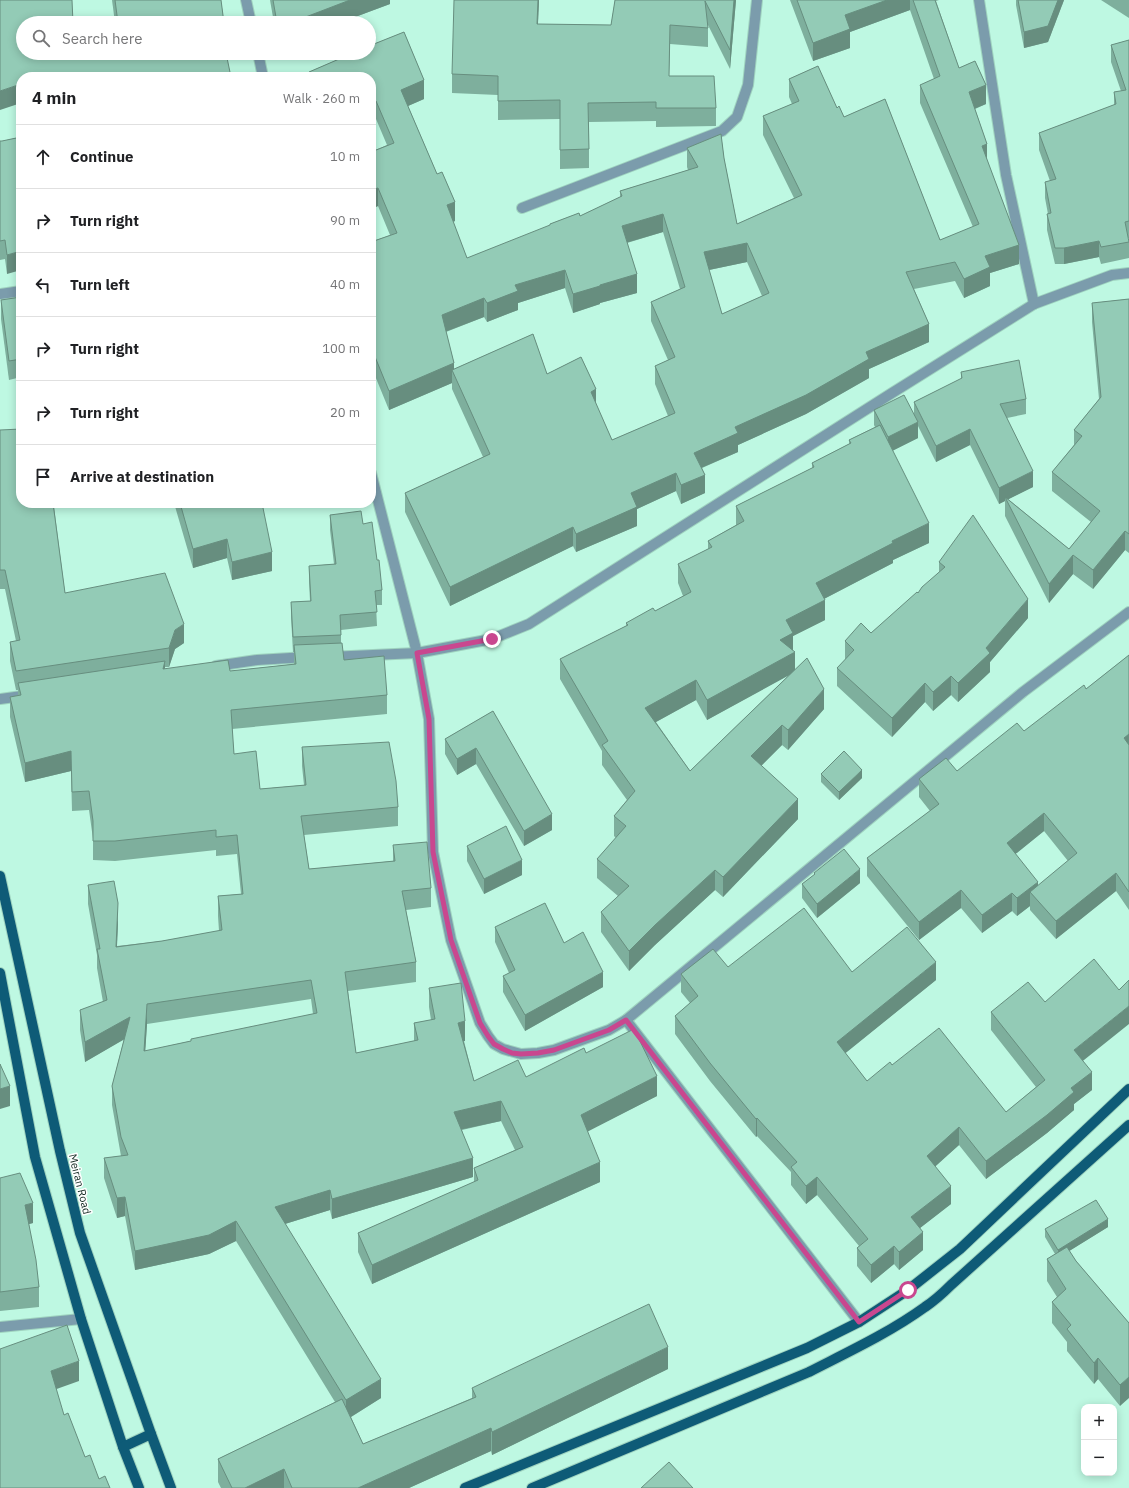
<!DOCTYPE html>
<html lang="en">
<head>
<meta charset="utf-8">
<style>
	body { margin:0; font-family:"IBM Plex Sans",sans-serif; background:#f6f6f6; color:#202124 }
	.controls { position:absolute; right:12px; bottom:12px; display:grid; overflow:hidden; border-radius:8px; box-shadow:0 2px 10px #0003 }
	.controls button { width:36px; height:36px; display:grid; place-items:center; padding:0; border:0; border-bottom:1px solid #e0e0e0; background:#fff; color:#202124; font:20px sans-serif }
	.stop { position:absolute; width:12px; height:12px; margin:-9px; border:3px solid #c9478f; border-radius:50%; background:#fff }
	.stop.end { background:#c9478f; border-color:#fff; box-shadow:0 1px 4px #0008 }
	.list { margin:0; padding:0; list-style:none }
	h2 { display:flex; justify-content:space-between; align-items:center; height:52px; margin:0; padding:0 16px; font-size:17px }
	h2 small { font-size:13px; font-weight:400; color:#757577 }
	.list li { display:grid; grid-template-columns:26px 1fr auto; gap:12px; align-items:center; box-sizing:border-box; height:64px; padding:0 16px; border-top:1px solid #e0e0e0 }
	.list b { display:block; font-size:15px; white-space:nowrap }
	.list em { font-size:13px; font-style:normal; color:#757577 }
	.icon { flex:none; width:22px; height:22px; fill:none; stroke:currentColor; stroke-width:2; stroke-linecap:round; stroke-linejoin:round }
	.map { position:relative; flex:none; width:1129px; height:1488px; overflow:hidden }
	.search { position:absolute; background:#fff; box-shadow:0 2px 10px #0003; left:16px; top:16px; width:360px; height:44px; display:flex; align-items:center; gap:10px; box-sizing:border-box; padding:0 14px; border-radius:22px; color:#757577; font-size:15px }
	.panel { position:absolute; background:#fff; box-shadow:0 2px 10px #0003; left:16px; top:72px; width:360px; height:436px; border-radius:16px }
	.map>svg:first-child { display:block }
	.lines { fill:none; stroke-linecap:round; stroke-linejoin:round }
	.minor-casing { stroke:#9fd3bf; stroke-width:12 }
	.major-casing { stroke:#9fd3bf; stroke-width:12 }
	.minor { stroke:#7b9cac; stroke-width:10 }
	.major { stroke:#0e5b77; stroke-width:10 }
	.wall { fill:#7eaf9d; fill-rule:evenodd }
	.shaded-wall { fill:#678e7f }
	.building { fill:#93cbb6; stroke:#678e7f; fill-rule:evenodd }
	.route { stroke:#c9478f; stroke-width:5 }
	.labels { text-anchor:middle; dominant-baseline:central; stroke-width:3; stroke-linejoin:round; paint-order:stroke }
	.street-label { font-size:11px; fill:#122921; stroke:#fff }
</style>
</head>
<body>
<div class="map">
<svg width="1129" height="1488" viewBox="0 0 1129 1488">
	<rect width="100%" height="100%" fill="#bef8e2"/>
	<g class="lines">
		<defs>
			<g id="minor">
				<polyline points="246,0 251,23"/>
				<polyline points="979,0 1006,175 1034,304"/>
				<polyline points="258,53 263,77"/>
				<polyline points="522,208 722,131 737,117 748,85 757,0"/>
				<polyline points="0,294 21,291"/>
				<polyline points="371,473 417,653 429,719 433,852 451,940 480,1023 488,1036 494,1044 503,1049 521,1054 538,1053 554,1050 609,1030 626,1020 1023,692 1129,612"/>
				<polyline points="329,657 417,653 492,639 529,624 892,393 1034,304 1112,275 1129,273"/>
				<polyline points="216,666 257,660 307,657"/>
				<polyline points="0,699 22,696"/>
				<polyline points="626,1020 859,1322"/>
				<polyline points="0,1327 81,1319"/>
			</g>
			<g id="major">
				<polyline points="0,876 60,1151 80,1233 151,1434 171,1488"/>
				<polyline points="0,973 35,1157 81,1319 123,1447 139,1488"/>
				<polyline points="123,1447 151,1434"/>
				<polyline points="465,1488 807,1348 859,1322 908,1290 960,1249 1129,1089"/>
				<path d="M532,1488l277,-116c39,-20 80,-39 116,-65 9,-6 18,-14 26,-22l178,-160"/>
			</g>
		</defs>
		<use href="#minor" class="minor-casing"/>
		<use href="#major" class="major-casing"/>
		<use href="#minor" class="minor"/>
		<use href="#major" class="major"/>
	</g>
	<g class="wall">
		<polygon points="112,0 221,0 224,23 115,23"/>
		<polygon points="270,0 390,0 390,4 339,23 274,23"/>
		<polygon points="539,0 538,24 611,25 615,0 736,0 730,69 708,25 708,47 670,44 669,76 716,108 716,126 656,127 656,121 589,122 589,168 560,169 560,119 498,120 498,95 452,93 452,74"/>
		<path d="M790,0h149l-3,1 23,67 16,-7 11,24v19l-11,5 12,35v16l32,85v19l-29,9v13l-26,12 -9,-17 -41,8 15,35v18l-60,27v9l-63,36 -68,31v7l-36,16 3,7v18l-24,11 -5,-13 -39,18v17l-61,26 -3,-6 -123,60 -45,-94v-19l78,-36 -31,-68v-6l-63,27 -18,-44v-124l19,-7 -12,-29 -7,3v-57l16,-7 -11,-26 -5,2v-44h-62v-5l44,-19h16v-7l35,-14 20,48v19l-16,7 29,68 5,-2 13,30v19l-2,1 14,36 83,-32v-2l29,-11 1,3 40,-19v-6l68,-21 -1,-3v-19l34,-14 3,24 13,66 57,-26 -31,-63v-19l29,-12 -3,-7v-18l29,-13 19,42 2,-2 5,11 41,-18 55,141 33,-13 -53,-124v-18l14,-6 -24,-69 -60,22v16l-37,13zM663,232l17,57 -29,13v19l17,39 -13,6v18l13,32 -56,24 -16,-36v-15l-15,-32 -34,17 -14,-40 -79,35v-6l-8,-31 38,-15 3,5 31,-12v-7l47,-15 8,25 27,-9v-1l37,-10v-19l-10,-31zM747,262l15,34 -40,18 -13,-44z"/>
		<polygon points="1016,0 1064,0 1048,42 1024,48 1016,5"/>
		<polygon points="1101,0 1129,0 1129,18"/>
		<polygon points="1129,40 1129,238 1128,238 1129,242 1129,258 1101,264 1099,257 1064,264 1055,264 1047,230 1047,214 1048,214 1045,198 1045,182 1050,181 1039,150 1039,133 1114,105 1114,92 1121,91 1111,62 1111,45"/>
		<polygon points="21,137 7,274 5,259 0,260 0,141 2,141"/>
		<polygon points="21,297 21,377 9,380 1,319 1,300"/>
		<path d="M1129,299v254l-4,-3 -32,39 -20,-15 -24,29 -44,-87v-15l-6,3 -29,-59 -34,17 -18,-36v12l-26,13 37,92 -36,17v3l-69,36 1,21 -32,16v15l2,19 29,39 -36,41 -6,-5 -21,21 37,53 -75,78 -8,-7 -60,55 -26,26 -28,-39v-20l17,-16 -21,-18v-19l19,-21 -2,-2v-20l13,-16 -25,-35v-14l-42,-72v-20l66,-33v-3l29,-12 28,-15 -5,-13v-19l30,-15v-8l28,-16v-19l76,-38v-5l37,-19v-4l26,-13 -1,-2v-15l40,4v-12l47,-23v-7l65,27v15l-19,4 26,69 -25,12 61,50 22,-27 -39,-31v-19l22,-27v-15l25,-31 -7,-77v-19zM790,674l-100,97 -34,-49 40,-22 11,20z"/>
		<path d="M0,430l21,73h59l-26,4 11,86 119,50 -9,6 -6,18h-4v2l65,2 64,-7v-12h-1l-2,-35v-15l19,-1 -1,-20v-15l25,-2 -4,-34v-15l33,9 14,36 5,30v15h-6l1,21 -36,4v13l3,17 43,35v19l-155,15 2,25 26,35 44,-4 -2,-19v-19l96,60v19l-94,9 5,34 84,-8v-16l38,43v19l-25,3 10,52v20l-68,9 8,62 58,-12v-18l17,-3 -2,-13v-19l36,53h-1l10,40 52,-4 60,-24 71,43 -70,35 13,51 -228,102 -14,-32v-19l116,-51v-14l41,-18 -14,-29 -39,9 11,47 -141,42 -2,-9 -45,14 96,174 -30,19 12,27 109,-46v-10l196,-19 -176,86 -1,-4 -82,37h-188l-3,-6v-23l117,-57 -99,-161 -27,13 -74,16 -10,-54 -8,2 -13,-40v-20l17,-2 -9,-51v-19l12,-47 -39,23 -5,-32v-20l23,-8 -6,-34v-13l-9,-51v-19l30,37 -1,24 45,-5 57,-10 -1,-15v-20l23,-2 -4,-40 -21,2v-6l-101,11 -22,-1v-21l-4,-29 -17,1 -1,-40 -46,11 -15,-65v-20l8,-2v-5h-2l-6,-29v-19l6,-1 -11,-52h-5zM311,999l2,15 -168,37 2,-27z"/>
		<polygon points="174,503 262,503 272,571 232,580 227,558 193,568"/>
		<polygon points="939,562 1028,618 990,662 990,672 958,702 951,695 933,711 925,702 892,737 837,686 837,668 845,660 845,641 871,633 918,593 939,572"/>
		<path d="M1129,655v255l-13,-19 -60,48 -26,-29v-4l-13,10 -5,-5 -30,22 -21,-25 -42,32 -52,-64v-18l63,-47 -11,-14v-18l38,-8 67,-40 62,-42zM1044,831l24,30 -30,25 -23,-32z"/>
		<polygon points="493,711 552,830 524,846 476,764 457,775 445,754 445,739"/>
		<polygon points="821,774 862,778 839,800 821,782"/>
		<polygon points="467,846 522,875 484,894 467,861"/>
		<polygon points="814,873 860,883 817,918 802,898 802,884 814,875"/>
		<polygon points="495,927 603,987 525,1031 503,992 503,976 509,973 495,942"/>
		<polygon points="728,967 852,972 936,980 845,1053 867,1081 892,1065 1006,1112 1036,1087 991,1030 991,1012 1083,1061 1092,1090 1074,1104 1074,1110 1047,1133 986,1179 959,1145 935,1166 951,1204 920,1228 923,1250 899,1270 894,1264 871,1283 857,1266 857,1248 859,1246 817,1195 806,1204 791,1185 791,1172 757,1136 756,1137 710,1081 675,1034 675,1016 690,1003 681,992 681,974"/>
		<polygon points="0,1178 33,1223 29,1224 39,1287 39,1307 0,1311"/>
		<polygon points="1108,1227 1069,1251 1076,1261 1129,1323 1120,1406 1098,1379 1094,1384 1067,1351 1067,1342 1052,1323 1052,1302 1057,1297 1047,1281 1047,1259 1055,1254 1045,1237 1045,1229"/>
	</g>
	<g class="shaded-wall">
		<polygon points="350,0 390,0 390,4 339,23 290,23"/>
		<polygon points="538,0 539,0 537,43 537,24"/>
		<polygon points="734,0 736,0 730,69 730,50"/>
		<polygon points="887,0 910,0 910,10 850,32 850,48 813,61 813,43 845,15"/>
		<polygon points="1058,0 1064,0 1048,42 1024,48 1024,32"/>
		<polygon points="48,74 48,77 40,77"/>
		<polygon points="424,80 424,99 401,109 401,90"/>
		<polygon points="21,84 21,103 0,110 0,91"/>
		<polygon points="986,85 986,104 969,111 969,92"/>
		<polygon points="376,101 376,119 371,121 371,103"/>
		<polygon points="987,144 987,162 982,146"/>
		<polygon points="378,188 378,206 371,209 371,190"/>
		<polygon points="455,202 455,221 447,224 447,205"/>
		<polygon points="663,214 663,232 622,244 622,226"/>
		<polygon points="1099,241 1099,257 1064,264 1064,248"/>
		<polygon points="747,243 747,262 704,271 704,252"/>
		<polygon points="1019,245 1019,264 990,273 990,286 964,298 964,279 985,256"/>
		<polygon points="21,251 21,270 7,274 7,255"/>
		<polygon points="565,270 565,288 518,303 518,310 487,322 487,303 515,285"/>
		<polygon points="637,274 637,293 600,303 600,304 573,313 573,294 600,285"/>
		<polygon points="484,298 484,317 442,333 442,315"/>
		<polygon points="929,324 929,342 869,369 869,378 806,414 738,445 738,452 694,471 694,453 735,427 866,352"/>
		<polygon points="454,363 454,375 452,370 452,383 389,410 389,391"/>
		<polygon points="596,389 596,408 591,392"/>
		<polygon points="918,422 918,438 888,453 888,437"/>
		<polygon points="970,429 970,445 936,462 936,446"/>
		<polygon points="1033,471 1033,487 1007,500 1005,497 1005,501 999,504 999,488"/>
		<polygon points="676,473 676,491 637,509 637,526 576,552 576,534 631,493"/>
		<polygon points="705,475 705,493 681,504 681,485"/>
		<polygon points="929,523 929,543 893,560 893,563 816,603 816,583 892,541"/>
		<polygon points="573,527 573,546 450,606 450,587"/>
		<polygon points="1125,531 1125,550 1093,589 1093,570"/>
		<polygon points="227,539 227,558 193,568 193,549"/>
		<polygon points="272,552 272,571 232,580 232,562"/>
		<polygon points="1073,555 1073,574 1049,603 1049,584"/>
		<polygon points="1028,599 1028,618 990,662 990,672 958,702 958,683 986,648"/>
		<polygon points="825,600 825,620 793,636 793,653 780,640 786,620"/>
		<polygon points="184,624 184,643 175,649 169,667 169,648 175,630"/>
		<polygon points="795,652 795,672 707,720 707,700"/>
		<polygon points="165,661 165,680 163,669"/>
		<polygon points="951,676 951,695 933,711 933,692"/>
		<polygon points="696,680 696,700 645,728 645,708"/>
		<polygon points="925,683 925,702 892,737 892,718"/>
		<polygon points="824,689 824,709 788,750 788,730"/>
		<polygon points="782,725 782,745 751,776 751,756"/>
		<polygon points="1129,734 1129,752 1124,738"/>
		<polygon points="476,748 476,764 457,775 457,759"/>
		<polygon points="71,751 71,771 25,782 25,763"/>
		<polygon points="862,770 862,778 839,800 839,792"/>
		<polygon points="798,799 798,819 723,897 723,877"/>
		<polygon points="1044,813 1044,831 1007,861 1007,843"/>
		<polygon points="552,814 552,830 524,846 524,831"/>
		<polygon points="522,860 522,875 484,894 484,879"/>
		<polygon points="860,869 860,883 817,918 817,904"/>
		<polygon points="715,870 715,890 655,945 629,971 629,951 655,925"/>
		<polygon points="1116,873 1116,891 1056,939 1056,921"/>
		<polygon points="1038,882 1038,900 1030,892 1030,906 1017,916 1017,898"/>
		<polygon points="961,890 961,908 919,940 919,922"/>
		<polygon points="1012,893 1012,911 982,933 982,915"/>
		<polygon points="118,903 118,922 116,966 116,947"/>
		<polygon points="936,962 936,980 837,1060 837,1042"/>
		<polygon points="603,972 603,987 525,1031 525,1015"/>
		<polygon points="147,1004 147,1024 144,1071 144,1051"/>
		<polygon points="1129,1006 1129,1024 1074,1068 1074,1050"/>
		<polygon points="130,1017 130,1036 85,1062 85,1042"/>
		<polygon points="465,1021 465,1041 458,1042 458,1023"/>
		<polygon points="1092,1072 1092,1090 1074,1104 1074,1110 1047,1133 986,1179 986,1161 1071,1088"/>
		<polygon points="657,1076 657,1096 581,1135 581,1115"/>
		<polygon points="10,1086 10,1106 0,1109 0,1089"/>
		<polygon points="501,1101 501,1121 454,1131 454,1112"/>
		<polygon points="757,1118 757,1136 756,1137 756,1119"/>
		<polygon points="959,1127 959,1145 927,1174 927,1156"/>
		<polygon points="473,1158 473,1177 332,1219 332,1199"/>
		<polygon points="600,1162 600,1182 372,1284 372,1265"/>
		<polygon points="817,1177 817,1195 806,1204 806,1186"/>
		<polygon points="951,1186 951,1204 911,1235 911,1217"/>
		<polygon points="330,1190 330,1210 275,1227 275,1207"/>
		<polygon points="125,1197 125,1216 117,1218 117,1198"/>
		<polygon points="33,1203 33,1223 25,1225 25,1205"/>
		<polygon points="1108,1219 1108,1227 1058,1258 1058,1250"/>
		<polygon points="236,1221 236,1241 209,1254 135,1270 135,1251"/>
		<polygon points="923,1232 923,1250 899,1270 899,1252"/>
		<polygon points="894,1246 894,1264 871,1283 871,1265"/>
		<polygon points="668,1347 668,1369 492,1455 492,1432"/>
		<polygon points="1098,1358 1098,1379 1094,1384 1094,1363"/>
		<polygon points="79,1361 79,1381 51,1391 51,1371"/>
		<polygon points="1129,1377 1129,1398 1120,1406 1120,1385"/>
		<polygon points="381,1379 381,1398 346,1420 346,1400"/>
		<polygon points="491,1428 491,1451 409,1488 358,1488"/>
		<polygon points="284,1469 284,1488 245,1488"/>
	</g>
	<g class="building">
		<polygon points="0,0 72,0 73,23 23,23 23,53 226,53 231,77 48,77 48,74 40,77 21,77 21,84 0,91"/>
		<polygon points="115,0 221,0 224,23 118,23"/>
		<polygon points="273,0 350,0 290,23 277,23"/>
		<polygon points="454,0 538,0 537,24 611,25 615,0 734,0 730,50 705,1 708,28 670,25 669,76 714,76 716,108 656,108 656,102 588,103 589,149 560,150 560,100 498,101 498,76 452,74"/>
		<polygon points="797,0 887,0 845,15 850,29 813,43"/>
		<path d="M913,0h22l24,68 16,-7 11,24 -17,7 18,52 -5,2 37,99 -34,11 5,11 -26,12 -9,-17 -49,10 23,52 -63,28 3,7 -63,36 -71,32 3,6 -44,20 11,22 -24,10 -5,-12 -45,20 6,14 -61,27 -3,-7 -123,60 -45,-94 85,-39 -38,-84 81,-36 14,40 34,-17 15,32 -5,3 21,48 63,-27 -20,-47 20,-9 -24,-55 34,-15 -22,-73 -41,12 15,48 -37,11v1l-27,8 -8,-24 -50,15 3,6 -31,12 -3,-5 -42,17 12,48 -65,28 -18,-44v-2l2,-1 -2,-5v-97l26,-9 -19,-45 -7,2v-38l23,-9 -18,-42 -5,2v-26h-60l-2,-5 44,-19h16v-7l35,-14 20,48 -23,10 36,84 5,-2 13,30 -8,3 20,53 83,-33v-1l29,-11 1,3 42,-20 -2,-5 78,-24 -11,-19 34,-14 3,24 13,66 65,-29 -39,-79 36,-15 -10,-22 29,-13 19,42 2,-2 5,11 41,-18 55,141 39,-16 -59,-139 20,-9zM747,243l22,50 -47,21 -18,-62z"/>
		<polygon points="1018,0 1058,0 1048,26 1024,32"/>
		<polygon points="1129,40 1129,221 1125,222 1129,242 1101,247 1099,241 1064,248 1055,248 1047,214 1051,213 1045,182 1056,179 1039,133 1116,104 1114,92 1126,90 1111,45"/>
		<polygon points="21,137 21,251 7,255 5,240 0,241 0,141 2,141"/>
		<polygon points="21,297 21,359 9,361 1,300"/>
		<polygon points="1129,299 1129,534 1125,531 1093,570 1073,555 1049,584 1005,497 1069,549 1100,511 1052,472 1082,436 1074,430 1101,397 1092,303"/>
		<polygon points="1019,360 1026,399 1000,404 1033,471 999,488 970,429 936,446 914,402 962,378 961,372"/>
		<polygon points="904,395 918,422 888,437 874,410"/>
		<polygon points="880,425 929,523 892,541 893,543 816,583 825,600 786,620 793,633 780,640 795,652 707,700 696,680 645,708 690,771 807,658 824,689 788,730 782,725 751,756 798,799 723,877 715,870 655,925 629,951 601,912 629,886 597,859 626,826 614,816 635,791 602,745 608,741 560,659 628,625 626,623 653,608 655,611 691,592 678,564 712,547 708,541 744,521 736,506 814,467 812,463 851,443 849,440"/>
		<polygon points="21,429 21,503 53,503 65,593 165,573 184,624 175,630 169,648 16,671 10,642 20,640 5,570 0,570 0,430"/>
		<polygon points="180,503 262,503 272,552 232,562 227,539 193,549"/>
		<polygon points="361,511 363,524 372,522 377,560 379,560 382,590 375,591 377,612 340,615 341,635 293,637 291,602 311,601 309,566 336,564 330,515"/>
		<polygon points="973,515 1028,599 986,648 990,653 958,683 951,676 933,692 925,683 892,718 837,668 854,650 845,641 861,623 871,633 917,592 918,593 922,587 945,567 939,562"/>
		<path d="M342,643l2,17 40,-4 3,39 -156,15 3,44 22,-3 4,38 46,-4 -4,-38 87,-5 7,39 2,26 -97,9 8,53 86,-8 -2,-16 34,-3 4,46 -29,3 14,71 -71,10 11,81 62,-13 -4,-17 21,-4 -6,-31 32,-5 4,38 -7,2 16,58 44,-21 8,17 58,-29 2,5 48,-24 23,47 -76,39 19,47 -228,103 -14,-32 120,-53 -4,-12 49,-21 -22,-46 -47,11 19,46 -141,41 -2,-9 -55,17 106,172 -35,21 -110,-179 -27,14 -74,16 -10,-54 -8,1 -13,-40 24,-3 -7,-18 -9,-51 18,-69 -45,25 -5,-32 27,-10 -10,-51h3l-12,-64 26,-4 4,22 -2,44 46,-6 60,-11 -4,-34 25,-2 -6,-59 -21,2v-7l-101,11h-22v-20l-4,-30 -17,1 -1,-41 -46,12 -15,-66 11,-2 -3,-12 147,-22 -2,8 65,-9 2,11 66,-7 -2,-19zM311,980l6,33 -126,26v2l-47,10 3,-47z"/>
		<polygon points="1129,655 1129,734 1124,738 1129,745 1129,892 1116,873 1056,921 1030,892 1077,853 1044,813 1007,843 1038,882 1017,898 1012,893 982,915 961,890 919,922 867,858 939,804 919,779 946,758 957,771 1017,723 1024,731 1084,685 1086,689"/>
		<polygon points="493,711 552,814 524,831 476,748 457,759 445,739"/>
		<polygon points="844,751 862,770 839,792 821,774"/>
		<polygon points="506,826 522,860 484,879 467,846"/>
		<polygon points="844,849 860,869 817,904 802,884 815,874 814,873"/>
		<polygon points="545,903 564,943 583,932 603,972 525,1015 503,976 515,970 495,927"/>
		<polygon points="804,908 852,972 907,927 936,962 837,1042 867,1081 890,1062 892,1065 939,1028 1006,1112 1045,1080 991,1012 1028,982 1045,1002 1094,959 1119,990 1129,980 1129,1006 1074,1050 1092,1072 1071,1088 1074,1092 1047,1115 986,1161 959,1127 927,1156 951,1186 911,1217 923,1232 899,1252 894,1246 871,1265 857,1248 868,1239 817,1177 806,1186 791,1167 797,1162 757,1118 756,1119 710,1063 675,1016 698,996 681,974 713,949 728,967"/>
		<polygon points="0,1064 10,1086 0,1089"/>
		<polygon points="20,1173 33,1203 25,1205 36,1260 39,1287 0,1292 0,1178"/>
		<polygon points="1096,1200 1108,1219 1058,1250 1045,1229"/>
		<polygon points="1067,1247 1076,1261 1129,1323 1129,1377 1120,1385 1098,1358 1094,1363 1067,1329 1071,1325 1052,1302 1066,1289 1047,1259"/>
		<polygon points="649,1304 668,1347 492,1432 491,1428 358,1488 292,1488 284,1469 245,1488 232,1488 218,1459 342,1399 363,1444 476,1397 472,1388"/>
		<polygon points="67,1325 79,1361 51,1371 64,1415 68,1413 85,1457 90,1455 99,1479 105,1476 110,1488 0,1488 0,1349"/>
		<polygon points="669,1462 693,1488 641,1488"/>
	</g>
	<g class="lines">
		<polyline class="route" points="492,639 417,653 429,719 433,852 451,940 480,1023 488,1036 494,1044 503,1049 512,1053 521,1054 538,1053 554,1050 609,1030 626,1020 859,1322 908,1290"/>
	</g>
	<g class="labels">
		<g class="street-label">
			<text transform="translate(80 1184) rotate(76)">Meiran Road</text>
		</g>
	</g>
</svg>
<div class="controls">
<button>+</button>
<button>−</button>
</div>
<div class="stop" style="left:908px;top:1290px"></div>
<div class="stop end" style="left:492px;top:639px"></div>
<div class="search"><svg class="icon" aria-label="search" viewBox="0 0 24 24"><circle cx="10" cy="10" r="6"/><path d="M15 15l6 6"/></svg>Search here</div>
<section class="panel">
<h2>4 min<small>Walk · 260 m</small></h2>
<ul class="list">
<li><svg class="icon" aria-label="ahead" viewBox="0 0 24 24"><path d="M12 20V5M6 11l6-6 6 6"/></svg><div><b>Continue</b></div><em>10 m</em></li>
<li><svg class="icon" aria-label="right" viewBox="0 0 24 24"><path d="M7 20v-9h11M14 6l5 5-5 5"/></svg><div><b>Turn right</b></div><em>90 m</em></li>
<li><svg class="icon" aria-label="left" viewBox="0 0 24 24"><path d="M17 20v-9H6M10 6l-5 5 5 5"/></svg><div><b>Turn left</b></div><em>40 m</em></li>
<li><svg class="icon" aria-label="right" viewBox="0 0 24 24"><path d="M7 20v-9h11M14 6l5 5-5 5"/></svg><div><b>Turn right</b></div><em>100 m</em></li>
<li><svg class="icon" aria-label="right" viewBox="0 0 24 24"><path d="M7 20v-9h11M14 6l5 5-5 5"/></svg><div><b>Turn right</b></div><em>20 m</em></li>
<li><svg class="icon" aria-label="arrive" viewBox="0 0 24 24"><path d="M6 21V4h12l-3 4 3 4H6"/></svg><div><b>Arrive at destination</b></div></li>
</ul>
</section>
</div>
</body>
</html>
